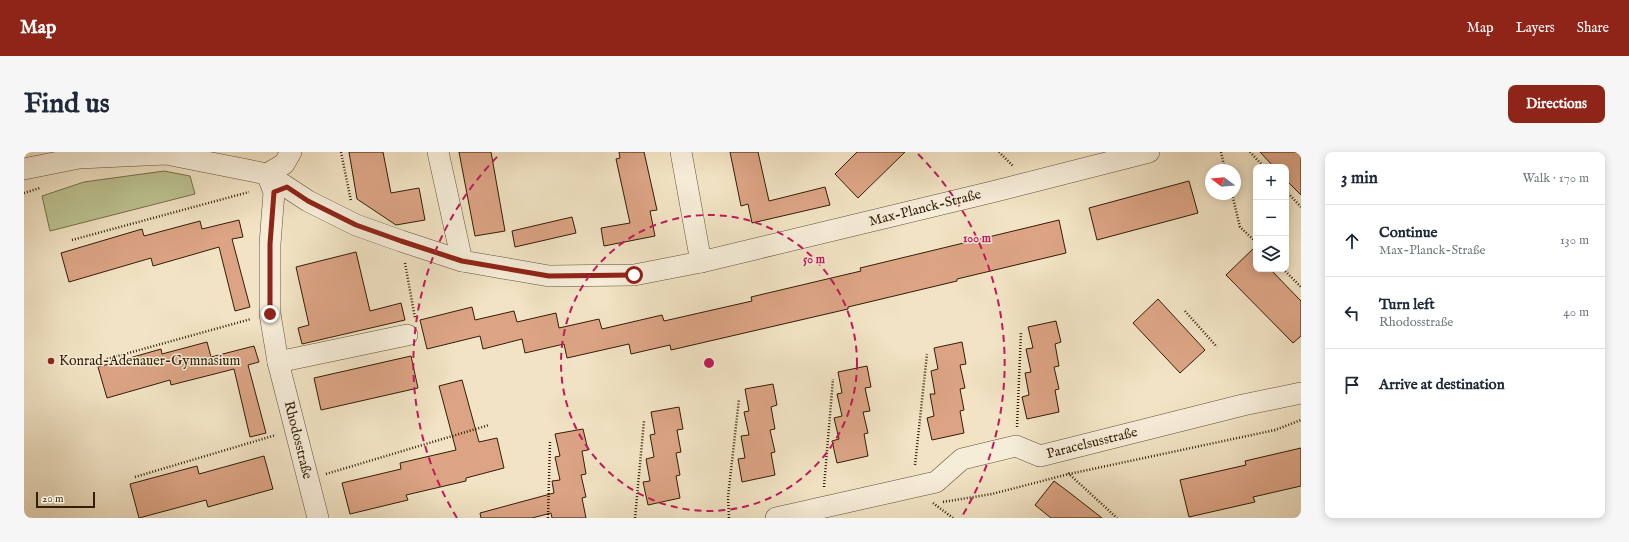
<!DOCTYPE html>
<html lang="en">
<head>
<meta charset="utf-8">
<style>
	body { margin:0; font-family:"IM FELL English",serif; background:#f6f6f7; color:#1f2937 }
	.controls { position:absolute; right:12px; top:12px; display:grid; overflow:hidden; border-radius:8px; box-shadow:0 2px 10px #0003 }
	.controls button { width:36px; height:36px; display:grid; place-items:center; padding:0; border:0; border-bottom:1px solid #e0e1e3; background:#fff; color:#1f2937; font:20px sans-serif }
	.compass { position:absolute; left:1181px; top:12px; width:36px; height:36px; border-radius:50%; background:#fff; box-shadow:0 2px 10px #0003; rotate:286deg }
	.scale { position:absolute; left:12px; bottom:10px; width:59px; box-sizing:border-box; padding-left:4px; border:2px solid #311e05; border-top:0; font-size:11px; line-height:14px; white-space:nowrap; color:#311e05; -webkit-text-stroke:3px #f6edd9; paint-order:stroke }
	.stop { position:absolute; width:12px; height:12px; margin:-9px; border:3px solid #8f2418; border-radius:50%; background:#fff }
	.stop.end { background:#8f2418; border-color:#fff; box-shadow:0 1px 4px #0008 }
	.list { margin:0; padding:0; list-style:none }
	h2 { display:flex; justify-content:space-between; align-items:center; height:52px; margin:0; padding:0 16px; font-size:17px }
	h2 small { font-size:13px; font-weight:400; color:#747a83 }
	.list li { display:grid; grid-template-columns:26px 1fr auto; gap:12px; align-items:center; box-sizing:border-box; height:72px; padding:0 16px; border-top:1px solid #e0e1e3 }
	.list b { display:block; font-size:15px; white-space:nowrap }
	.list p { margin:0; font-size:13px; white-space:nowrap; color:#747a83 }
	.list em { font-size:13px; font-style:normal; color:#747a83 }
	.icon { flex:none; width:22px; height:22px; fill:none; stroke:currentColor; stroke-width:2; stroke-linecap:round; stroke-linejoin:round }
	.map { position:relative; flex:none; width:1277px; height:366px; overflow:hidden; border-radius:8px }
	header { display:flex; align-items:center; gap:24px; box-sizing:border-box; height:56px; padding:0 20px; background:#8f2418; color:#fff }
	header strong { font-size:19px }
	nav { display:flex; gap:22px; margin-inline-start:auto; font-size:14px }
	.intro { display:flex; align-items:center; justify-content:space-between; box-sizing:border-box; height:96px; padding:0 24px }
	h1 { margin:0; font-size:28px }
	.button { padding:10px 18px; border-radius:8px; background:#8f2418; color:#fff; font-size:14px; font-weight:700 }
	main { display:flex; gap:24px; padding:0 24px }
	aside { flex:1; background:#fff; border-radius:8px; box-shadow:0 2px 10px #0003 }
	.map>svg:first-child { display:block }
	.green { fill:#bdc392; stroke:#77704c }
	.building { fill:#dca485; stroke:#311e05 }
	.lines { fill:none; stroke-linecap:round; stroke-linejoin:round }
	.minor-casing { stroke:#614f35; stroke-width:22 }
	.path { stroke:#311e05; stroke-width:2.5; stroke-dasharray:1 2; stroke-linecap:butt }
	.minor { stroke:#f6edd9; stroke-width:21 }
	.route { stroke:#8f2418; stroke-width:5 }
	.ring { fill:none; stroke:#c2185b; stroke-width:2; stroke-dasharray:7 5 }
	.poi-dot { fill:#8f2418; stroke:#f6edd9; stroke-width:1.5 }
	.labels { text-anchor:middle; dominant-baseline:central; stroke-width:3; stroke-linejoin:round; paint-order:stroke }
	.street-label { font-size:14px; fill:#311e05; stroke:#f6edd9 }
	.poi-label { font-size:14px; fill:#311e05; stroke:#f6edd9; text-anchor:start }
	.centre { fill:#c2185b; stroke:#f6edd9; stroke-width:2 }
	.ring-label { font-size:12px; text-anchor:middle; font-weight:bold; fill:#c2185b; stroke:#f6edd9; stroke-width:3; stroke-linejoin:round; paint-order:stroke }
</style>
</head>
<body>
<header>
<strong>Map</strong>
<nav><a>Map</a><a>Layers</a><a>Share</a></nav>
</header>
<div class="intro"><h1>Find us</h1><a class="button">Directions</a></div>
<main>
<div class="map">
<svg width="1277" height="366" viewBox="0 0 1277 366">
	<rect width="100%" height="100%" fill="#f1e3c4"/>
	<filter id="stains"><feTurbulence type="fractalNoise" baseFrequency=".005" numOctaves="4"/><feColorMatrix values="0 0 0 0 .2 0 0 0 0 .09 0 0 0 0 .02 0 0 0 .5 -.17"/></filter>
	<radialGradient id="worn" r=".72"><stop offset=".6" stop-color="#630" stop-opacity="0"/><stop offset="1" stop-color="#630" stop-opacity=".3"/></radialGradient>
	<polygon class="green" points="140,19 166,24 171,42 26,79 18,44 60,30"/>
	<g class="building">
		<polygon points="325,0 359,0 367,41 395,36 401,68 372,73 333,47"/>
		<polygon points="435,0 467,0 481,79 451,84"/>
		<polygon points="595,0 620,0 633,58 626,59 631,84 580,94 577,76 606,71 592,7 596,6"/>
		<polygon points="706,0 734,0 745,49 801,35 806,53 728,71 724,52 717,54"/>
		<polygon points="833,0 881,0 834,46 811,22"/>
		<polygon points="1236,0 1277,0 1277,43 1262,28 1262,15 1250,15"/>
		<polygon points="1165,29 1174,61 1073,88 1065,56"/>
		<polygon points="548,65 552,81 491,95 488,79"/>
		<polygon points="215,68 219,85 208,87 226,155 211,159 195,95 129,114 127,106 45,130 37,101 118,77 120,84 176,69 178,77"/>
		<polygon points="1035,68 1042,101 933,127 933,129 824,155 824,157 647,198 646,193 607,202 605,192 543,206 540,192 501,201 498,187 459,197 456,184 403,197 396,168 448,155 451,168 490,159 493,170 532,161 535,176 575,167 578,177 638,163 640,169 728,149 727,145 837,119 836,116"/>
		<polygon points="1232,94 1232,117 1246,117 1277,149 1277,184 1269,191 1202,123"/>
		<polygon points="332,100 346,159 377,151 381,168 278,192 274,176 285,173 272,115"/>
		<polygon points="1134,147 1181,198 1156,221 1109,171"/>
		<polygon points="1032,169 1037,190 1031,192 1035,214 1030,215 1035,237 1031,238 1035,260 1003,267 998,245 1005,243 1001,221 1007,220 1002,197 1009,196 1004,175"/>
		<polygon points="183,190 187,205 230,194 235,210 224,213 242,281 226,285 210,217 147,233 146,228 83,246 74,215 137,197 138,202"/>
		<polygon points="938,190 942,212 936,213 941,236 936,237 940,258 936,259 940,281 908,288 903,266 910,264 906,242 911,242 907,219 914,217 910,196"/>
		<polygon points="387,204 394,236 297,258 290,226"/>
		<polygon points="843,214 847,235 841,236 846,259 839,260 844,281 840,282 844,304 813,311 808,289 815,287 810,266 818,264 813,242 818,241 814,220"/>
		<polygon points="438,228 455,290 473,286 480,316 442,326 442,329 382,343 384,348 326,362 318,331 377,317 376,311 432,298 415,234"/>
		<polygon points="749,232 753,253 747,255 751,277 746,278 751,300 747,301 751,323 718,330 714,307 721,306 717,284 725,283 720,260 725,259 721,237"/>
		<polygon points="655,255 659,277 653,278 657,300 652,301 656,323 652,324 656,346 624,353 619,330 626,329 622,307 630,305 626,283 631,282 627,260"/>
		<polygon points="559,277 564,298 558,299 562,322 557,323 562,345 558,346 562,366 528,366 527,361 508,366 457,366 456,361 530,341 528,329 536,328 531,305 536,304 531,282"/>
		<polygon points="1277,296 1277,334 1229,345 1231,350 1165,365 1156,328 1222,313 1221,309"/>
		<polygon points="240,304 249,337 184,355 182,348 115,366 106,332 173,314 175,322"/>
		<polygon points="1030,329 1046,341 1078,366 1027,366 1011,353"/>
	</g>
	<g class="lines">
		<defs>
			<g id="minor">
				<polyline points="414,0 438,109"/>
				<polyline points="657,0 677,110"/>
				<polyline points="0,17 55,6 142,2 243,22 284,49 332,73 377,89 438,109 525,124 610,123 677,110 972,39 1125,0"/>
				<polyline points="243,22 250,40 246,92 246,162 254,210 294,366"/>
				<polyline points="243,22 260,12 267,0"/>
				<polyline points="254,210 383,183"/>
				<polyline points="752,366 912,330 938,307 992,294 1016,304 1219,253 1277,241"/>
			</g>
		</defs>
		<use href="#minor" class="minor-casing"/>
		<g class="path">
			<polyline points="317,0 327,49"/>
			<polyline points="975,0 989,14"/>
			<polyline points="1197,0 1201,18"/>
			<polyline points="1226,0 1240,15"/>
			<polyline points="1262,39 1277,55"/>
			<polyline points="0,41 16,36"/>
			<polyline points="1208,42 1216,75 1232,90"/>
			<polyline points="48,88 225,40"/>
			<polyline points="381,111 391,166"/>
			<polyline points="1259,117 1277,135"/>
			<polyline points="1161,159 1193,195"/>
			<polyline points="83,207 227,167"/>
			<polyline points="993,275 997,180"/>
			<polyline points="891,313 903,202"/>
			<polyline points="1044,321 1093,366"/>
			<polyline points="302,322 465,273"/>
			<polyline points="111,325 252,283"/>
			<polyline points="800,335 809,227"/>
			<polyline points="919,350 968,342 1045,322 1251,278 1277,268"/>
			<polyline points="909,351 929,366"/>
			<polyline points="524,366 526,290"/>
			<polyline points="611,366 620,269"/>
			<polyline points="705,366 704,345 715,247"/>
		</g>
		<use href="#minor" class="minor"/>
	</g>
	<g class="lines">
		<polyline class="route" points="246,162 246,92 250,40 263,35 284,49 332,73 377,89 438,109 525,124 610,123"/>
	</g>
	<g class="ring">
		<circle cx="685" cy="211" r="148"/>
		<path d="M433 366A296 296 0 0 1 476 2M894 2A296 296 0 0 1 937 366"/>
	</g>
	<circle class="poi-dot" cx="27" cy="209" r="4"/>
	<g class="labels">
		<g class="street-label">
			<text transform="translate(901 56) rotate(-14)">Max-Planck-Straße</text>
			<text transform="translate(274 288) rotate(76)">Rhodosstraße</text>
			<text transform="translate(1068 291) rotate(-14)">Paracelsusstraße</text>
		</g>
		<g class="poi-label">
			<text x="35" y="209">Konrad-Adenauer-Gymnasium</text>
		</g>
	</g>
	<circle cx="685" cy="211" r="6" class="centre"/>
	<g class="ring-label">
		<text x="953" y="90">100 m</text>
		<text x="790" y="111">50 m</text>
	</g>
	<rect width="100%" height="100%" filter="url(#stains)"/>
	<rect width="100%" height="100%" fill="url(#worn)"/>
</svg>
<div class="controls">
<button>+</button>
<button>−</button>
<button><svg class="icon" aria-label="layers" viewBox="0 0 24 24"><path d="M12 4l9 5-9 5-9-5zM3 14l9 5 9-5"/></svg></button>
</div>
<svg class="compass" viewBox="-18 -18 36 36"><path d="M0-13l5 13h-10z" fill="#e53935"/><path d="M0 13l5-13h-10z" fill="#747a83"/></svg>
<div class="scale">20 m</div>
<div class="stop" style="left:610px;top:123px"></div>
<div class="stop end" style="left:246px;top:162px"></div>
</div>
<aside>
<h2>3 min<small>Walk · 170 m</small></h2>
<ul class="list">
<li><svg class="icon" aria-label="ahead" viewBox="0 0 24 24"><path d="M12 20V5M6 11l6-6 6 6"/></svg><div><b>Continue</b><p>Max-Planck-Straße</p></div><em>130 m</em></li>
<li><svg class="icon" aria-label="left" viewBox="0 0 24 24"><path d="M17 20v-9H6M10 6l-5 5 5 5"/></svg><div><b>Turn left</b><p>Rhodosstraße</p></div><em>40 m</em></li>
<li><svg class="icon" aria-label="arrive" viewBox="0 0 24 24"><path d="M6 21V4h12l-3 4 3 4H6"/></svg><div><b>Arrive at destination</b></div></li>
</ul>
</aside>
</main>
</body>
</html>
